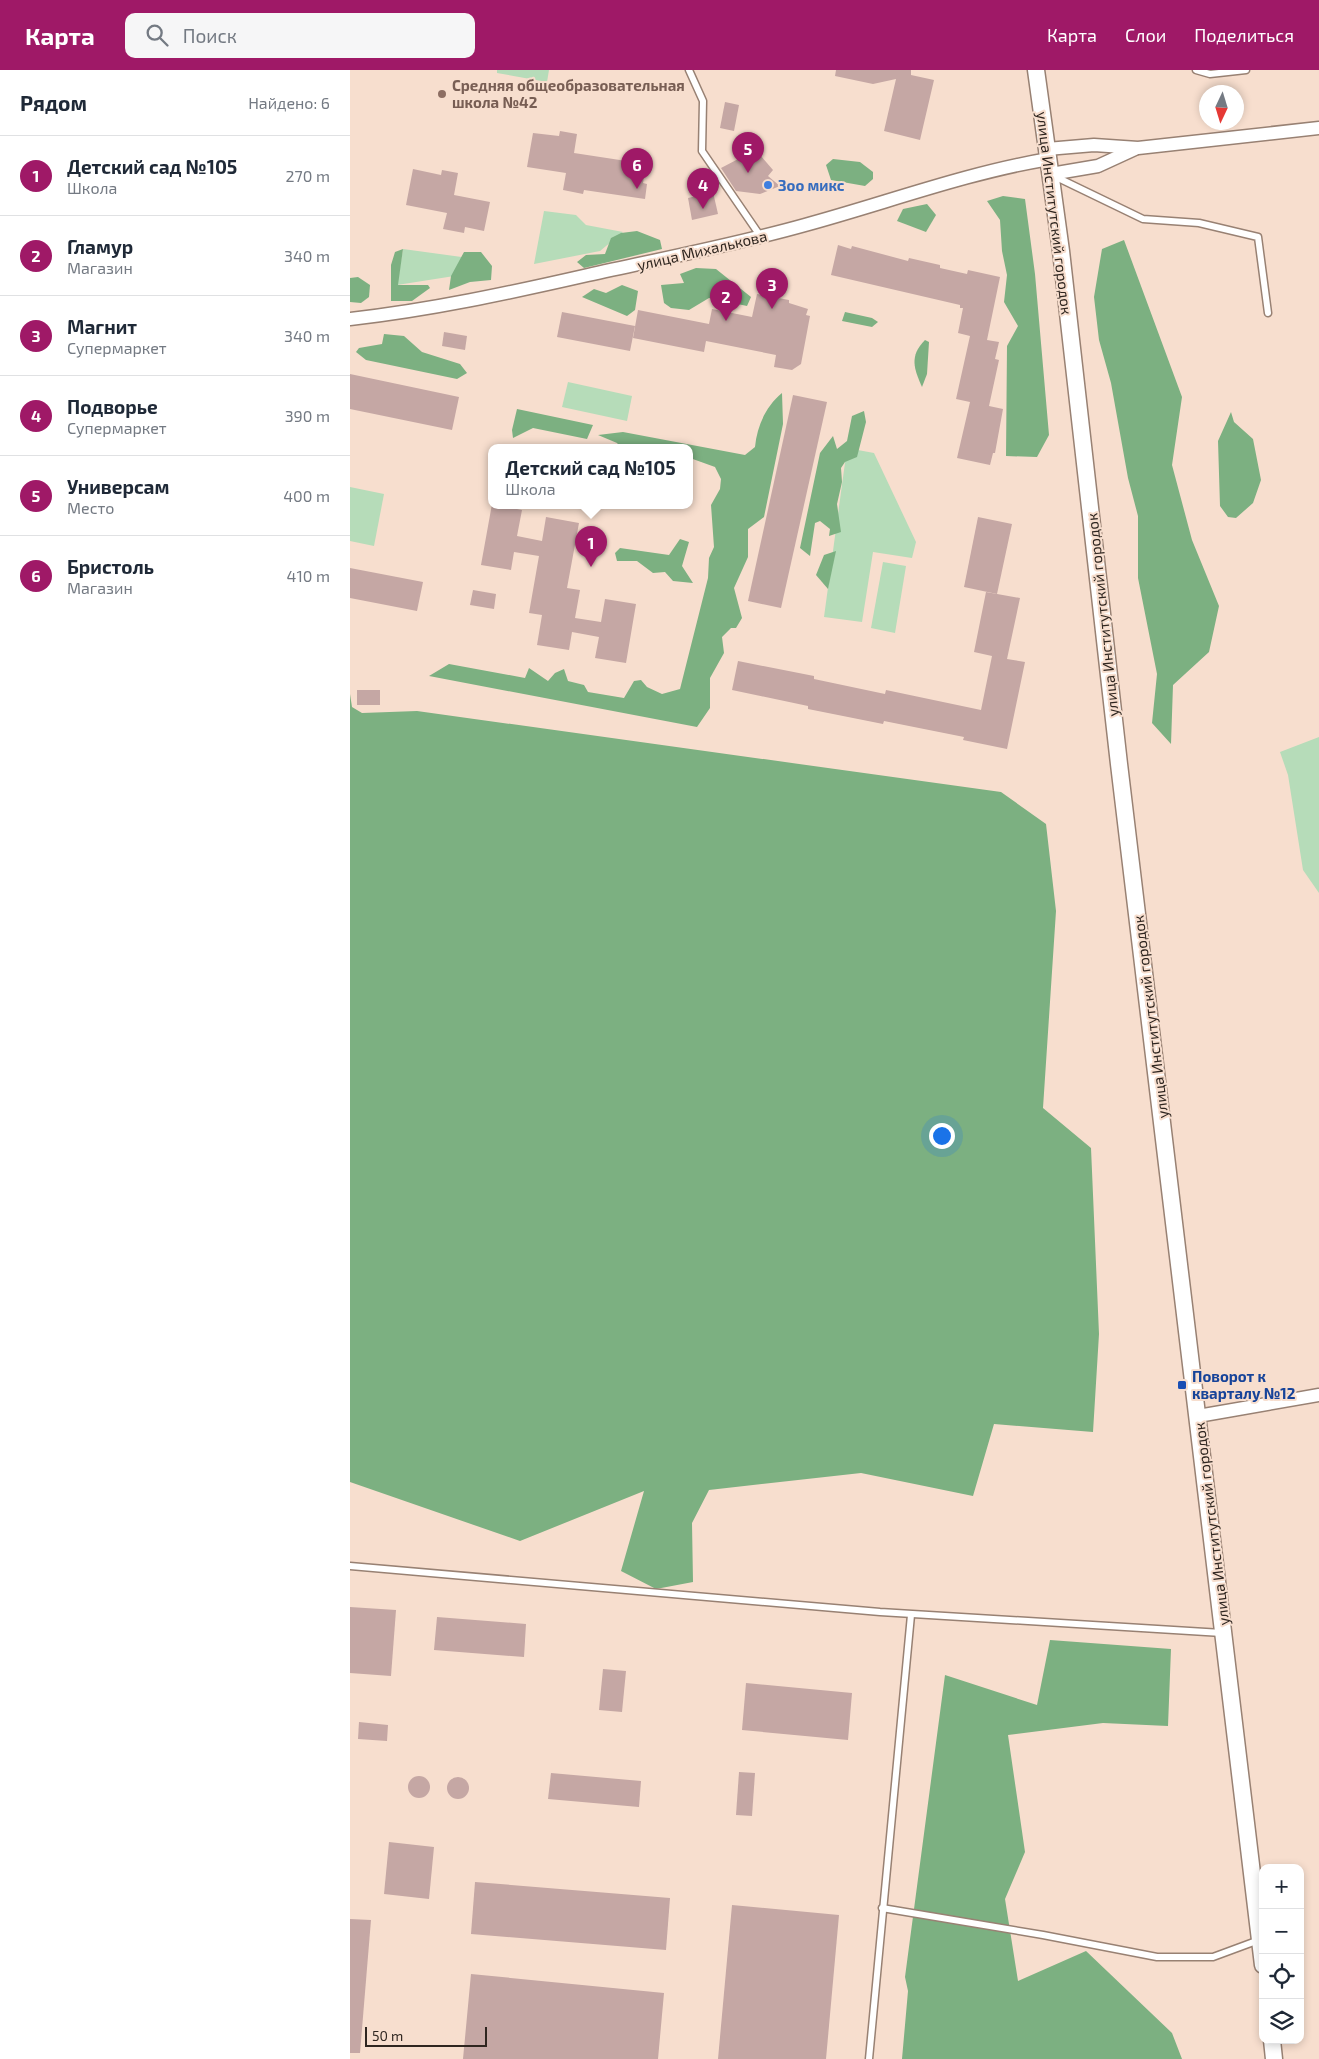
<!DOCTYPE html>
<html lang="ru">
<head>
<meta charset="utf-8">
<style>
	body { margin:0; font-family:"Exo 2",sans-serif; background:#f6f6f7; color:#1f2937 }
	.controls { position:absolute; right:15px; bottom:15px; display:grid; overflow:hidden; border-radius:10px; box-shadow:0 2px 8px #0003 }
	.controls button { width:45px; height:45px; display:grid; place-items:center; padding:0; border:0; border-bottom:1px solid #e0e1e3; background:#fff; color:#1f2937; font:25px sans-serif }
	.compass { position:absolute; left:849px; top:15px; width:45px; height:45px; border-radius:50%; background:#fff; box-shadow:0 2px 8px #0003; rotate:184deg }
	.scale { position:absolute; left:15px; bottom:12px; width:122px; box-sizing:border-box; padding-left:5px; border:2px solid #2f2620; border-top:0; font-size:14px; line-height:18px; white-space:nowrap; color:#2f2620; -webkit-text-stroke:4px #f7dece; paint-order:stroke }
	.you { position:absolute; left:591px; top:1065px; width:18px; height:18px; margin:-12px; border:4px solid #fff; border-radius:50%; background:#1a73e8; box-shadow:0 0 0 8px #1a73e833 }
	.badge { display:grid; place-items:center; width:32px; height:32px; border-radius:50%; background:#9f1967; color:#fff; font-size:16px; font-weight:700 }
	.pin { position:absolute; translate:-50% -41px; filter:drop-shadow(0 1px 2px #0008) }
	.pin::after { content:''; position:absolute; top:26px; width:18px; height:15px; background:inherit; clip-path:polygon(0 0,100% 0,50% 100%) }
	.popup { position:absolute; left:138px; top:374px; width:205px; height:65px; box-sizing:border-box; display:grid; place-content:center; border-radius:10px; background:#fff; filter:drop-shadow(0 1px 4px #0005); font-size:16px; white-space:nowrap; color:#747a83 }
	.popup b { font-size:19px; color:#1f2937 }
	.popup::after { content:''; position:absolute; left:50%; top:100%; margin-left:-10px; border:10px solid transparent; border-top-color:#fff }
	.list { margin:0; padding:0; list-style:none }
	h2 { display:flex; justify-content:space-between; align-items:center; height:65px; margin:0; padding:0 20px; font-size:21px }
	h2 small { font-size:16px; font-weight:400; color:#747a83 }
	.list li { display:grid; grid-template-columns:32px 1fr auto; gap:15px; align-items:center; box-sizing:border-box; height:80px; padding:0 20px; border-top:1px solid #e0e1e3 }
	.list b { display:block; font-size:19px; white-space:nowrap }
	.list p { margin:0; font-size:16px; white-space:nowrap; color:#747a83 }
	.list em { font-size:16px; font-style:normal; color:#747a83 }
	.icon { flex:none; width:28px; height:28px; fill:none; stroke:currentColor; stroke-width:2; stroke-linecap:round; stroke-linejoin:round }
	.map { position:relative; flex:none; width:969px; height:1989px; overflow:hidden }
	header { display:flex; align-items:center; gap:30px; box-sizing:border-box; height:70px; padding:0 25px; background:#9f1967; color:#fff }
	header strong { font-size:24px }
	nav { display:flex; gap:28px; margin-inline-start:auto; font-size:18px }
	.search { width:350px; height:45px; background:#f6f6f7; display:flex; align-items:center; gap:12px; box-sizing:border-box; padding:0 18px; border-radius:10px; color:#747a83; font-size:19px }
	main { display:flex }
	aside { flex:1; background:#fff }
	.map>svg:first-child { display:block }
	.green { fill:#b6dcb9 }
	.forest { fill:#7cb081 }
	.building { fill:#c5a7a4 }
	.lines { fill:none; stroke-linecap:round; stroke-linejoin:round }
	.service-casing { stroke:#988173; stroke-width:9 }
	.minor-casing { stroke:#988173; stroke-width:15 }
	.tertiary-casing { stroke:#988173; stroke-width:19 }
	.service { stroke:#fff; stroke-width:6 }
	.minor { stroke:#fff; stroke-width:12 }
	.tertiary { stroke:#fff; stroke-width:16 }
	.education-dot { fill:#8d6e63; stroke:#f7dece; stroke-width:2 }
	.shop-dot { fill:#3f7fe0; stroke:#f7dece; stroke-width:2 }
	.transit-dot { fill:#1a4fb4; stroke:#f7dece; stroke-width:2 }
	.labels { text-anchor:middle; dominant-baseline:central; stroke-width:4; stroke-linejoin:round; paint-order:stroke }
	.education-label { font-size:15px; font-weight:bold; fill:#785e54; stroke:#f7dece; text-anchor:start }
	.shop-label { font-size:15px; font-weight:bold; fill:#366cbe; stroke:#f7dece; text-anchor:start }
	.street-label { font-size:15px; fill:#2f2620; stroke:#f7dece }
	.transit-label { font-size:15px; font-weight:bold; fill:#164399; stroke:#f7dece; text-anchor:start }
</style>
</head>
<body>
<header>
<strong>Карта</strong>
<div class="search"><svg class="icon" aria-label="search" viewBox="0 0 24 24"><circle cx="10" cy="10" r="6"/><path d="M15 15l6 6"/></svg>Поиск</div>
<nav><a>Карта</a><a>Слои</a><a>Поделиться</a></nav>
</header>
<main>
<aside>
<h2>Рядом<small>Найдено: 6</small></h2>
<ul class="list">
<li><span class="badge">1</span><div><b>Детский сад №105</b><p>Школа</p></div><em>270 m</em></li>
<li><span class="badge">2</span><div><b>Гламур</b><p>Магазин</p></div><em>340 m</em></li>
<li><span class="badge">3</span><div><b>Магнит</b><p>Супермаркет</p></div><em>340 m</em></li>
<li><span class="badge">4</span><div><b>Подворье</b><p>Супермаркет</p></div><em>390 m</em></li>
<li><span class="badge">5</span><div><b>Универсам</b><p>Место</p></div><em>400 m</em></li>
<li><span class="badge">6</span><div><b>Бристоль</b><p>Магазин</p></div><em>410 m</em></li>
</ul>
</aside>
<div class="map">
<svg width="969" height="1989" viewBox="0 0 969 1989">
	<rect width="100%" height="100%" fill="#f7dece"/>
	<g class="green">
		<polygon points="147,0 199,0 197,12 147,3"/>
		<polygon points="194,141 226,145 236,155 273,162 250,181 184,194"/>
		<polygon points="53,179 119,188 117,204 47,215"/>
		<polygon points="218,312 282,326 277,351 212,337"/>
		<polygon points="497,378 524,383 566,472 562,488 523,482 512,552 474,547"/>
		<polygon points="0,417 34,424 24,476 0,471"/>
		<polygon points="533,492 556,496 545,563 521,558"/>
		<polygon points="969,667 969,823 953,800 938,705 930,682"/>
	</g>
	<g class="forest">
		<polygon points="483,89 510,92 523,102 523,109 515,116 481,110 476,95"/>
		<polygon points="653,126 675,129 685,204 699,365 687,387 656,386 657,276 668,256 654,232 657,205 652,181 650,150 637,131"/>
		<polygon points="577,134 586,145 576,162 547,151 553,139"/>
		<polygon points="287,161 310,170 312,179 234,198 227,192 236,185 255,184 261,168 271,163"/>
		<polygon points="774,170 832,327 822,395 842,470 869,536 859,582 823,615 821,674 802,653 807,604 788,508 788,446 778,408 761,313 749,270 744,227 752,179"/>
		<polygon points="53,179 48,215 78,215 80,218 62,231 41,231 41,195 45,182"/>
		<polygon points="114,182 131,182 142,196 141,210 120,212 99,220 101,206"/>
		<polygon points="346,198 366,199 401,227 397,236 359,228 339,240 321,238 314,233 311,215 334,213 330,204"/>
		<polygon points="8,207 20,215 19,227 11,233 0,232 0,208"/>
		<polygon points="272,215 288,221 285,240 277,246 232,227 244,219 256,223"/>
		<polygon points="495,242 522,248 528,252 522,257 492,251"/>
		<polygon points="34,264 54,266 72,282 110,294 117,303 107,309 16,290 6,282 9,278 32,274"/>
		<path d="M575,270l4,2 -2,32 -5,13c-8,-18 -13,-31 3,-47z"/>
		<path d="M432,323l1,31 -19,93 -16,12v28l-14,31 8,30 -6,10h-5l-9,9 2,16 -14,25v30l-13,19 -268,-51 20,-12 76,14 4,-10 19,13 7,-8 9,-4 4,12 16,4 4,7 36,6 10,-17 7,-1 6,7 15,7 18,-5 28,-111 1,-20 5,-11 -3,-42 9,-16 1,-10 -6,-12 -25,-9v-10h-27l-8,-2 -10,2h-24l-4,-5 -19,-8 25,-3 122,23 10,-8c2,-21 11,-41 27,-54z"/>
		<polygon points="167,339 243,355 237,369 183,358 163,368 162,360"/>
		<polygon points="514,341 516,352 507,387 495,392 491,398 492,412 487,434 491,462 479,466 480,459 470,451 465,453 460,486 450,478 470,383 483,366 487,379 497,371 502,346"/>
		<polygon points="881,342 884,352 903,369 911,410 903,433 886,448 878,447 870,436 868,371"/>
		<polygon points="330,469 339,472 332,496 343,513 323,511 315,502 303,503 287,491 267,491 265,483 270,478 319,485"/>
		<polygon points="486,481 478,519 466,505 474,485"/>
		<polygon points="0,624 2,637 12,643 67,641 651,722 696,754 706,841 693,1038 741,1078 749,1264 743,1362 644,1354 623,1426 511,1403 359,1420 342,1453 343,1512 306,1519 271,1501 294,1421 170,1471 0,1412"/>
		<polygon points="700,1570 821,1579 818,1656 753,1653 658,1665 675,1782 655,1829 668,1911 736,1881 822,1963 832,1989 552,1989 558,1921 555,1907 595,1605 687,1635"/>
	</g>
	<g class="building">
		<polygon points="486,0 561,0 561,5 584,10 570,70 534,61 546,9 523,14 485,6"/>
		<polygon points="375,32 389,35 384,61 370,58"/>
		<polygon points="210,61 227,64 224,83 296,94 293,113 297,114 295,129 234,120 233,124 213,120 216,103 177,97 183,63 209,66"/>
		<polygon points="394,86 411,86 423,100 418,106 430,116 410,124 386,121 371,98"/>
		<polygon points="63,99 91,105 92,100 108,103 104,125 140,132 134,161 115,157 114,163 93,159 97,143 56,135"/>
		<polygon points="363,122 368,144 342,150 338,128"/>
		<polygon points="488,175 501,179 502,176 558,191 559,188 590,195 590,198 617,204 618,200 650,207 637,270 649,272 645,289 649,290 639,336 653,339 645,383 643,383 640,395 607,388 620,332 606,329 620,266 608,263 613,238 610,238 610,235 481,205"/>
		<polygon points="407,224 439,230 439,233 458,239 456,245 460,246 451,294 442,300 424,297 426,285 356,271 354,282 283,268 288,240 359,254 362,239 402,247"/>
		<polygon points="212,242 285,256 280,281 207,267"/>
		<polygon points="94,262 117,266 115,280 92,276"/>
		<polygon points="0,304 109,327 102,360 0,339"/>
		<polygon points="443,325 477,332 431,538 398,531"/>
		<polygon points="142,434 172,440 167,466 192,471 196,447 229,453 217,518 230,520 225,548 251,552 255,529 286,534 276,593 245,588 249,567 222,562 219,580 187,575 192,545 179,543 189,486 164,482 161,500 131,495"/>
		<polygon points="628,447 662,454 647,524 614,517"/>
		<polygon points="0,498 73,512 67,541 0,528"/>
		<polygon points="123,520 146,524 144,539 120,535"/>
		<polygon points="636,522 670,528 657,589 675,592 657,679 613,670 614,667 534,651 533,654 458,639 458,636 382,620 388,591 464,606 464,609 535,624 536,620 631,640 642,586 624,582"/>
		<rect x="7" y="620" width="23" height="15"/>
		<polygon points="0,1537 46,1540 41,1606 0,1603"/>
		<polygon points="87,1547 176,1554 174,1587 84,1580"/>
		<polygon points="253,1599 276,1601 272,1642 249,1640"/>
		<polygon points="396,1613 502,1623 498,1670 392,1660"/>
		<polygon points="9,1652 38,1655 37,1671 8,1669"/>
		<polygon points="389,1702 405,1703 402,1746 386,1745"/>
		<polygon points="201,1703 291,1711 289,1737 198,1729"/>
		<circle cx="69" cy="1717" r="11"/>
		<circle cx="108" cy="1718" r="11"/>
		<polygon points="39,1772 84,1777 79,1829 34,1824"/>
		<polygon points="125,1812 320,1828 316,1880 121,1864"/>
		<polygon points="382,1835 489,1845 476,1989 368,1989"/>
		<polygon points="0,1849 21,1850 10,1983 0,1983"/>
		<polygon points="121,1904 314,1923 308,1989 113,1989"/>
	</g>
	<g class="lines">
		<defs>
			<g id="service">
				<polyline points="339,0 353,31 352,81 411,167"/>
				<polyline points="846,0 860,4 896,0"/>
				<polyline points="704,106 793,149 849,153 908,167 918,243"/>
				<polyline points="0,1496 530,1542 872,1563"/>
				<polyline points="532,1838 693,1865 807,1887 863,1887 909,1870"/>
				<polyline points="519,1989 561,1545"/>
			</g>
			<g id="minor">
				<polyline points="697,79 744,75 788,78 969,58"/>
				<polyline points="701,104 748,96 785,79"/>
				<path d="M0,249c80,-9 159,-26 238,-44 72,-16 146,-30 217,-50 81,-22 161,-52 244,-66"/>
				<polyline points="848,1346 969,1325"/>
			</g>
			<g id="tertiary">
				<polyline points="686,0 711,181 769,694 913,1895"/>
				<polyline points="922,1970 924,1989"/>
			</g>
		</defs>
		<use href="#service" class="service-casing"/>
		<use href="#minor" class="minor-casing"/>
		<use href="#tertiary" class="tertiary-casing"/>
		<use href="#service" class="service"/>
		<use href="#minor" class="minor"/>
		<use href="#tertiary" class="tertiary"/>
	</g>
	<circle class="education-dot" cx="92" cy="24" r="5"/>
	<circle class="shop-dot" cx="418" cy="115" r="5"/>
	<rect class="transit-dot" x="827" y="1310" width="10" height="10" rx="2.5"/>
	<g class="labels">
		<g class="education-label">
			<text x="102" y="15">Средняя общеобразовательная<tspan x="102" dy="17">школа №42</tspan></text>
		</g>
		<g class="shop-label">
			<text x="428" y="115">Зоо микс</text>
		</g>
		<g class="street-label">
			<text transform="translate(705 143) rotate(83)">улица Институтский городок</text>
			<text transform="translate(352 180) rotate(-13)">улица Михалькова</text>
			<text transform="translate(752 545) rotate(-96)">улица Институтский городок</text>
			<text transform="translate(800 947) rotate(-97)">улица Институтский городок</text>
			<text transform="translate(861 1454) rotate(-97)">улица Институтский городок</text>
		</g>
		<g class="transit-label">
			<text x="842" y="1306">Поворот к<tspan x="842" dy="17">кварталу №12</tspan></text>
		</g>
	</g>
</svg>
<div class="controls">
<button>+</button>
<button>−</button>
<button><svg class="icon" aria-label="locate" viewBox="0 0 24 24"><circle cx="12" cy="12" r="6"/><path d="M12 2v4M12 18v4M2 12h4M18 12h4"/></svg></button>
<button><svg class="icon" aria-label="layers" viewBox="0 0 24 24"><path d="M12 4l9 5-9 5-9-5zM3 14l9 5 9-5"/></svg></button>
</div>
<svg class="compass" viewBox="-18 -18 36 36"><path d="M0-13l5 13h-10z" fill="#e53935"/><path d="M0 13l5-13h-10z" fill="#747a83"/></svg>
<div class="scale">50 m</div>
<div class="you"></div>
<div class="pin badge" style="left:241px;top:497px">1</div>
<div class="popup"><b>Детский сад №105</b>Школа</div>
<div class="pin badge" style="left:376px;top:251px">2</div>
<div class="pin badge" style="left:422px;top:239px">3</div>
<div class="pin badge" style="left:353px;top:139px">4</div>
<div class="pin badge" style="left:398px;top:103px">5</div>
<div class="pin badge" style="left:287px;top:119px">6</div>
</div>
</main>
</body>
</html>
